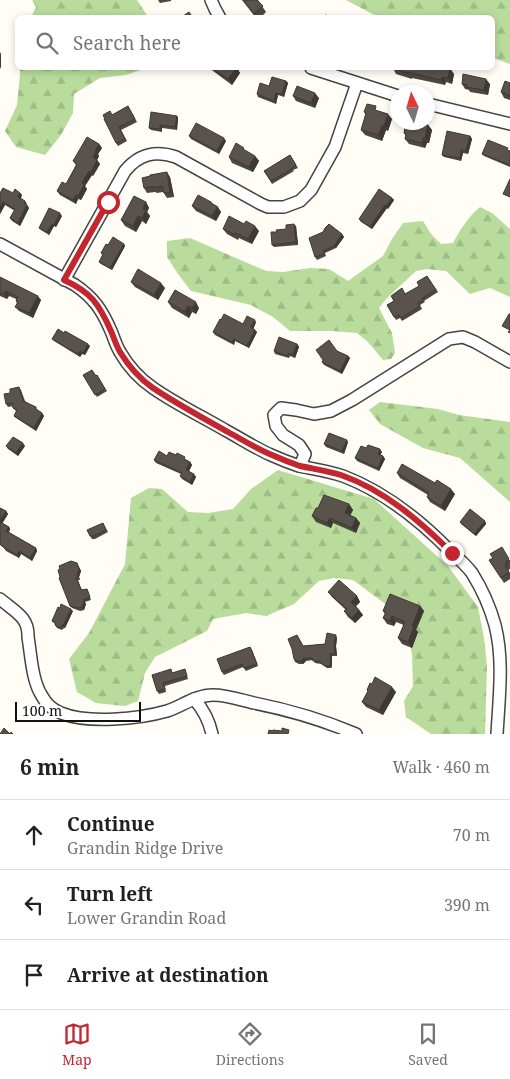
<!DOCTYPE html>
<html lang="en">
<head>
<meta charset="utf-8">
<style>
	body { margin:0; font-family:"Noto Serif",serif; background:#f2f2f2; color:#202124 }
	.compass { position:absolute; left:390px; top:85px; width:45px; height:45px; border-radius:50%; background:#fff; box-shadow:0 2px 8px #0003; rotate:355deg }
	.scale { position:absolute; left:15px; bottom:12px; width:126px; box-sizing:border-box; padding-left:5px; border:2px solid #111; border-top:0; font-size:14px; line-height:18px; white-space:nowrap; color:#111; -webkit-text-stroke:4px #fff; paint-order:stroke }
	.stop { position:absolute; width:15px; height:15px; margin:-11px; border:4px solid #c4262e; border-radius:50%; background:#fff }
	.stop.end { background:#c4262e; border-color:#fff; box-shadow:0 1px 5px #0008 }
	.list { margin:0; padding:0; list-style:none }
	h2 { display:flex; justify-content:space-between; align-items:center; height:65px; margin:0; padding:0 20px; font-size:21px }
	h2 small { font-size:16px; font-weight:400; color:#757577 }
	.list li { display:grid; grid-template-columns:32px 1fr auto; gap:15px; align-items:center; box-sizing:border-box; height:70px; padding:0 20px; border-top:1px solid #e0e0e0 }
	.list b { display:block; font-size:19px; white-space:nowrap }
	.list p { margin:0; font-size:16px; white-space:nowrap; color:#757577 }
	.list em { font-size:16px; font-style:normal; color:#757577 }
	.icon { flex:none; width:28px; height:28px; fill:none; stroke:currentColor; stroke-width:2; stroke-linecap:round; stroke-linejoin:round }
	.map { position:relative; flex:none; width:510px; height:734px; overflow:hidden }
	.search { position:absolute; background:#fff; box-shadow:0 2px 8px #0003; left:15px; right:15px; top:15px; height:55px; display:flex; align-items:center; gap:12px; box-sizing:border-box; padding:0 18px; border-radius:8px; color:#757577; font-size:19px }
	.sheet { height:275px; background:#fff }
	nav { display:flex; justify-content:space-around; align-items:center; box-sizing:border-box; height:70px; border-top:1px solid #e0e0e0; background:#fff; font-size:14px; color:#757577 }
	nav a { display:grid; justify-items:center; gap:2px }
	nav .on { color:#c4262e }
	.map>svg:first-child { display:block }
	.forest { fill:url(#forest-firs) }
	.lines { fill:none; stroke-linecap:round; stroke-linejoin:round }
	.minor-casing { stroke:#444; stroke-width:14 }
	.minor { stroke:#fff; stroke-width:11 }
	.wall { fill:#4d4742 }
	.shaded-wall { fill:#3f3936 }
	.building { fill:#5a524d; stroke:#3f3936 }
	.route { stroke:#c4262e; stroke-width:6 }
</style>
</head>
<body>
<div class="map">
<svg width="510" height="734" viewBox="0 0 510 734">
	<defs>
		<pattern id="forest-firs" width="22" height="20" patternUnits="userSpaceOnUse" patternTransform="scale(1.25)"><rect width="22" height="20" fill="#b9dc9c"/><path d="M5 1l3.5 6h-7zM16 11l3.5 6h-7z" fill="#9ebc85"/></pattern>
	</defs>
	<rect width="100%" height="100%" fill="#fffdf5"/>
	<g class="forest">
		<polygon points="32,0 137,0 148,17 31,17 36,7"/>
		<polygon points="346,0 510,0 510,64 493,58 492,18 378,17"/>
		<polygon points="20,68 147,68 126,75 100,78 74,94 73,113 61,135 45,155 16,147 5,131 17,105 20,74"/>
		<path d="M480,207l12,6 18,16v68l-20,-9 -20,6 -24,-23 -19,-2 -11,2 -30,28 -7,9 13,25 3,20 -4,6 -8,1 -15,-18 -11,-9 -25,-2h-42l-17,-14 -22,-12 -60,-14 -13,-17 -11,-17v-16l23,-3 76,33 17,1 27,-4 19,1 19,12 35,-25 9,-17 11,-16 20,-2 8,13 10,10 12,-1c7,-13 15,-26 27,-36z"/>
		<polygon points="380,402 438,409 459,415 510,422 510,502 460,458 423,448 380,424 369,410"/>
		<polygon points="278,470 374,499 448,566 478,607 484,638 487,666 485,734 431,734 406,717 404,701 413,686 412,655 408,634 392,609 353,580 334,578 319,581 294,604 266,616 246,613 213,619 207,631 155,657 145,673 138,701 125,706 96,703 77,692 69,659 89,633 125,564 131,498 149,488 162,489 188,512 208,513 233,509 251,489"/>
	</g>
	<g class="lines">
		<defs>
			<g id="minor">
				<polyline points="211,0 215,9 220,18"/>
				<polyline points="311,68 398,96"/>
				<polyline points="428,104 510,124"/>
				<path d="M0,244l75,41c19,13 27,25 36,46 3,7 5,15 9,21 8,14 20,27 33,36 23,16 48,28 72,42 15,8 30,18 46,25 9,4 19,8 28,11 15,3 30,5 44,10 42,16 77,44 108,76 7,6 15,13 21,21 10,16 18,34 23,52 9,35 4,73 2,109"/>
				<path d="M64,280l61,-109c14,-17 30,-21 51,-14l85,47 7,3h16l16,-6 11,-11 24,-43 22,-64"/>
				<polyline points="300,466 305,454 299,445 283,435 276,426 274,415 281,408 296,410 314,414 331,411 352,400 449,339 463,337 475,342 510,362"/>
				<path d="M0,599c14,12 29,18 28,38 3,18 4,44 14,59 4,8 11,14 19,17 27,11 78,6 106,-2 15,-5 29,-16 46,-16 14,0 28,5 41,8 35,7 69,17 102,31"/>
				<path d="M194,699c10,11 15,21 18,35"/>
			</g>
		</defs>
		<use href="#minor" class="minor-casing"/>
		<use href="#minor" class="minor"/>
	</g>
	<g class="wall">
		<polygon points="158,0 171,0 171,1 160,3"/>
		<polygon points="242,0 258,0 266,12 260,18 256,18"/>
		<polygon points="209,68 237,68 240,73 232,85"/>
		<polygon points="386,68 446,68 454,74 452,84 446,82 445,85 412,78 412,79 396,74 394,70"/>
		<polygon points="286,81 288,83 284,97 278,95 276,104 258,97 257,94 269,86"/>
		<polygon points="510,83 510,100 504,98 501,92"/>
		<polygon points="462,84 490,84 488,95 470,92 469,90 465,89"/>
		<polygon points="293,96 319,98 315,108 296,101"/>
		<polygon points="128,106 137,122 121,130 127,141 118,146 116,143 112,115"/>
		<polygon points="379,111 392,119 388,131 386,130 382,141 365,135 361,130 366,115 364,112"/>
		<polygon points="177,116 178,118 177,130 162,128 162,132 151,130 149,128"/>
		<polygon points="428,125 432,130 429,143 427,143 425,148 409,144 405,139 406,136 404,133"/>
		<polygon points="189,136 226,141 219,154 191,139"/>
		<polygon points="470,136 472,139 468,154 463,153 461,161 444,157 442,155"/>
		<polygon points="99,144 102,148 98,154 99,156 97,160 100,164 93,176 92,175 85,186 87,189 81,200 78,199 76,204 60,195 57,191 66,184 76,165 73,161"/>
		<polygon points="510,151 510,167 484,156 482,154"/>
		<polygon points="290,155 298,168 293,170 294,171 272,184 264,171"/>
		<polygon points="255,156 259,161 253,172 232,163 229,157"/>
		<polygon points="170,177 174,197 167,198 163,192 157,193 155,192 147,193 144,188"/>
		<polygon points="0,193 20,193 22,195 21,198 27,203 26,204 29,208 20,226 12,221 10,218 15,211 5,205 0,214"/>
		<polygon points="392,198 394,200 388,209 387,208 372,229 361,222 359,219"/>
		<polygon points="146,202 149,208 147,212 150,216 146,224 142,221 136,232 125,226 121,220"/>
		<polygon points="211,202 221,212 216,221 196,211 192,206"/>
		<polygon points="62,216 56,227 54,226 49,235 41,230 39,228"/>
		<polygon points="296,226 298,245 274,247 272,245 277,232"/>
		<polygon points="223,229 259,231 252,244 243,240 239,238 238,240 227,234"/>
		<polygon points="342,234 344,237 336,248 325,253 326,256 317,260 315,257"/>
		<polygon points="124,244 125,246 112,270 101,264 99,262 103,255 101,253 108,245"/>
		<polygon points="427,276 438,292 424,301 425,302 420,305 422,309 402,321 400,318 396,320 387,305 419,286"/>
		<polygon points="0,277 41,300 33,318 19,311 15,307 17,303 16,301 16,299 9,296 7,299 0,296"/>
		<polygon points="131,282 165,288 158,300 135,287"/>
		<polygon points="168,302 199,308 196,314 192,312 189,318 172,308"/>
		<polygon points="256,322 253,329 257,332 249,348 235,341 234,345 215,335 213,332 243,324"/>
		<polygon points="52,339 90,346 85,355 82,354 80,357 54,341"/>
		<polygon points="297,344 299,347 295,358 290,356 289,358 275,354 274,351"/>
		<polygon points="337,351 348,356 350,358 342,374 324,365 322,362"/>
		<polygon points="83,375 97,375 107,391 97,397"/>
		<polygon points="19,387 21,390 25,401 42,413 44,416 36,431 16,418 14,416 16,411 13,408 13,406 8,407 6,404"/>
		<polygon points="348,442 344,454 326,447 324,444"/>
		<polygon points="6,446 25,446 18,456 8,449"/>
		<polygon points="366,448 382,452 380,455 383,456 385,459 379,471 357,461 355,458"/>
		<polygon points="176,455 187,460 190,462 192,465 189,471 196,477 192,485 182,479 180,476 181,474 156,463 154,460 167,456"/>
		<polygon points="397,473 435,483 455,494 445,511 430,502 427,497 428,495 400,478"/>
		<polygon points="349,504 353,510 350,515 356,518 360,523 356,533 333,523 331,528 316,522 312,516 318,508"/>
		<polygon points="0,508 6,511 8,514 2,523 9,527 10,529 9,532 36,548 37,551 32,561 21,554 19,558 6,551 4,548 0,545"/>
		<polygon points="485,521 486,524 476,536 461,524 460,522"/>
		<polygon points="103,523 108,532 95,539 92,539 90,536"/>
		<polygon points="489,560 510,560 510,569 508,570 510,573 510,579 504,583"/>
		<polygon points="77,563 81,571 79,577 80,580 78,580 82,590 87,589 88,591 91,600 85,602 86,604 84,610 80,611 72,608 70,606 60,577"/>
		<polygon points="328,592 357,596 360,602 356,606 363,615 355,623 348,617 344,611 346,610 332,597"/>
		<polygon points="420,606 424,611 416,630 418,632 412,648 402,644 398,638 404,625 396,622 394,626 387,624 383,618 385,614 383,611"/>
		<polygon points="73,611 65,628 64,628 62,630 57,628 55,625 55,624 52,621"/>
		<polygon points="297,635 303,646 325,644 337,638 336,646 337,656 332,656 332,666 331,668 327,668 321,664 315,663 313,660 306,661 303,664 299,664 295,662 294,659"/>
		<polygon points="250,647 252,650 258,666 246,671 243,667 224,675 222,672"/>
		<polygon points="185,669 186,672 188,679 165,686 166,692 159,694 157,691 152,675 174,673"/>
		<polygon points="372,684 396,692 383,715 366,707 362,702 368,691 367,690"/>
	</g>
	<g class="shaded-wall">
		<polygon points="0,52 1,54 1,69 0,67"/>
		<polygon points="237,68 240,73 232,85 228,79"/>
		<polygon points="450,68 454,74 452,84 448,78"/>
		<polygon points="442,77 446,82 445,85 441,80"/>
		<polygon points="486,79 490,84 488,95 484,90"/>
		<polygon points="286,81 288,83 284,97 282,94"/>
		<polygon points="276,93 278,95 276,104 274,101"/>
		<polygon points="315,93 319,98 315,108 311,103"/>
		<polygon points="388,114 392,119 388,131 384,126"/>
		<polygon points="177,116 178,118 177,130 175,127"/>
		<polygon points="160,125 162,128 162,132 160,129"/>
		<polygon points="382,125 386,130 382,141 379,135"/>
		<polygon points="428,125 432,130 429,143 425,138"/>
		<polygon points="470,136 472,139 468,154 466,151"/>
		<polygon points="224,138 226,141 219,154 217,151"/>
		<polygon points="423,138 427,143 425,148 422,143"/>
		<polygon points="99,144 102,148 98,154 99,156 96,162 93,157 95,151"/>
		<polygon points="461,150 463,153 461,161 460,158"/>
		<polygon points="255,156 259,161 253,172 249,167"/>
		<polygon points="97,160 100,164 93,176 91,172"/>
		<polygon points="89,171 92,175 85,186 87,189 81,200 78,196 82,183"/>
		<polygon points="167,172 170,177 174,197 170,192"/>
		<polygon points="20,193 22,195 20,199 18,197"/>
		<polygon points="76,195 78,199 76,204 73,200"/>
		<polygon points="392,198 394,200 388,209 386,206"/>
		<polygon points="3,202 5,205 0,214 0,208"/>
		<polygon points="146,202 149,208 147,212 150,216 146,224 142,218 143,209"/>
		<polygon points="27,205 29,208 20,226 18,223"/>
		<polygon points="385,205 387,208 372,229 370,227"/>
		<polygon points="218,207 221,212 216,221 212,216"/>
		<polygon points="60,213 62,216 56,227 54,225"/>
		<polygon points="138,216 142,221 136,232 133,226"/>
		<polygon points="52,224 54,226 49,235 47,232"/>
		<polygon points="294,224 296,226 298,245 296,242"/>
		<polygon points="255,226 259,231 252,244 248,239"/>
		<polygon points="342,234 344,237 336,248 334,246"/>
		<polygon points="124,244 125,246 112,270 110,268"/>
		<polygon points="161,283 165,288 158,300 154,295"/>
		<polygon points="6,291 9,296 7,299 4,294"/>
		<polygon points="38,296 41,300 33,318 29,313"/>
		<polygon points="196,302 199,308 196,314 192,308"/>
		<polygon points="188,306 192,312 189,318 185,312"/>
		<polygon points="255,320 256,322 253,330 251,327"/>
		<polygon points="255,330 257,332 249,348 247,346"/>
		<polygon points="234,339 235,341 234,345 232,342"/>
		<polygon points="88,344 90,346 85,355 83,353"/>
		<polygon points="297,344 299,347 295,358 293,355"/>
		<polygon points="80,351 82,354 80,357 78,354"/>
		<polygon points="348,356 350,358 342,374 340,371"/>
		<polygon points="42,413 44,416 36,431 34,428"/>
		<polygon points="347,440 348,442 344,454 342,451"/>
		<polygon points="23,443 25,446 18,456 16,453"/>
		<polygon points="380,449 382,452 380,456 378,454"/>
		<polygon points="383,456 385,459 379,471 378,468"/>
		<polygon points="190,462 192,465 188,473 186,470"/>
		<polygon points="194,474 196,477 192,485 190,482"/>
		<polygon points="451,489 455,494 445,511 441,506"/>
		<polygon points="349,504 353,510 349,518 345,513"/>
		<polygon points="6,511 8,514 2,524 0,521"/>
		<polygon points="330,518 333,523 331,528 327,523"/>
		<polygon points="356,518 360,523 356,533 352,528"/>
		<polygon points="485,521 486,524 476,536 474,534"/>
		<polygon points="9,527 10,529 8,534 6,531"/>
		<polygon points="36,548 37,551 32,561 30,558"/>
		<polygon points="19,551 21,554 19,558 17,555"/>
		<polygon points="77,563 81,571 79,577 80,580 77,575"/>
		<polygon points="357,596 360,602 355,607 351,602"/>
		<polygon points="84,601 86,604 84,610 82,607"/>
		<polygon points="420,606 424,611 416,630 418,632 412,648 408,642 412,626"/>
		<polygon points="71,609 73,611 65,628 63,626"/>
		<polygon points="359,610 363,615 355,623 352,618"/>
		<polygon points="392,616 396,622 394,626 390,621"/>
		<polygon points="336,635 337,638 336,646 337,656 335,653 334,644"/>
		<polygon points="250,647 252,650 258,666 257,664"/>
		<polygon points="330,654 332,656 332,666 331,668 329,666"/>
		<polygon points="304,658 306,661 303,664 301,661"/>
		<polygon points="392,687 396,692 383,715 379,710"/>
	</g>
	<g class="building">
		<polygon points="243,0 257,0 263,6 254,14"/>
		<polygon points="189,12 193,18 180,18"/>
		<polygon points="325,15 333,17 333,18 325,18"/>
		<polygon points="212,68 237,68 228,79"/>
		<polygon points="392,68 450,68 448,78 442,77 441,80 408,72 408,73"/>
		<polygon points="463,74 486,79 484,90 466,87 467,85 462,84"/>
		<polygon points="272,77 286,81 282,94 276,93 274,101 257,94 260,83 269,86"/>
		<polygon points="505,81 510,83 510,96 501,92"/>
		<polygon points="297,86 315,93 311,103 293,96"/>
		<polygon points="367,104 376,106 375,110 388,114 384,126 382,125 379,135 361,130 366,113 364,112"/>
		<polygon points="128,106 135,119 119,127 125,139 116,143 104,119 105,119 103,115 110,111 112,115"/>
		<polygon points="151,112 177,116 175,127 160,125 160,129 149,128"/>
		<polygon points="406,122 417,122 428,125 425,138 423,138 422,143 405,139 406,134 404,133"/>
		<polygon points="196,123 224,138 217,151 189,136"/>
		<polygon points="447,131 470,136 466,151 461,150 460,158 442,155"/>
		<polygon points="87,137 99,144 95,151 96,152 93,157 97,160 91,172 89,171 82,183 84,185 78,196 76,195 73,200 57,191 62,182 66,184 77,164 73,161"/>
		<polygon points="488,140 508,148 507,150 510,151 510,165 482,154"/>
		<polygon points="236,143 244,148 243,149 255,156 249,167 229,157"/>
		<polygon points="290,155 296,165 292,168 292,169 271,181 264,171"/>
		<polygon points="167,172 170,192 164,193 162,186 153,188 153,186 144,188 142,178 150,176 150,175"/>
		<polygon points="510,179 510,197 503,194"/>
		<polygon points="3,188 13,193 15,189 20,193 18,197 25,201 24,203 27,205 18,223 10,218 15,209 3,202 0,208 0,193"/>
		<polygon points="379,189 392,198 386,206 385,205 370,227 359,219"/>
		<polygon points="198,195 211,202 211,203 218,207 212,216 192,206"/>
		<polygon points="134,196 146,202 143,209 146,210 142,218 138,216 133,226 121,220"/>
		<polygon points="49,208 60,213 54,225 52,224 47,232 39,228"/>
		<polygon points="229,216 244,224 246,221 255,226 248,239 240,235 235,233 234,234 223,229"/>
		<polygon points="294,224 296,242 272,245 271,232 277,232 276,230 286,229 286,225"/>
		<polygon points="329,224 342,234 334,246 323,251 324,254 315,257 309,238 323,232 325,228"/>
		<polygon points="113,237 124,244 110,268 99,262 103,254 101,253 106,244 108,245"/>
		<polygon points="138,269 161,283 154,295 131,282"/>
		<polygon points="427,276 436,290 422,298 423,300 418,303 420,306 401,318 399,315 394,317 387,305 394,301 391,296 402,288 405,294 419,286 417,282"/>
		<polygon points="0,277 38,296 29,313 15,307 18,302 16,301 18,297 6,291 4,294 0,293"/>
		<polygon points="175,290 196,302 192,308 188,306 185,312 168,302"/>
		<polygon points="224,314 243,324 247,316 255,320 251,327 255,330 247,346 234,339 232,342 213,332 220,319 221,320"/>
		<polygon points="509,314 510,314 510,333 508,332 510,330 502,326"/>
		<polygon points="58,329 64,333 65,331 88,344 83,353 80,351 78,354 52,339"/>
		<polygon points="279,337 297,344 293,355 288,353 287,356 274,351"/>
		<polygon points="329,340 337,351 348,356 340,371 322,362 323,360 316,350"/>
		<polygon points="92,370 96,376 97,375 105,389 95,395 83,375"/>
		<polygon points="19,387 23,401 36,407 36,409 42,413 34,428 14,416 17,410 13,408 12,403 6,404 4,394 10,393 10,389"/>
		<polygon points="329,433 347,440 342,451 324,444"/>
		<polygon points="13,437 23,443 16,453 6,446"/>
		<polygon points="368,445 380,449 378,454 383,456 378,468 355,458 361,446 366,448"/>
		<polygon points="159,451 167,456 169,452 176,455 177,453 185,457 184,459 190,462 186,470 194,474 190,482 180,476 182,473 154,460"/>
		<polygon points="402,464 435,483 437,480 451,489 441,506 427,497 429,493 397,473"/>
		<polygon points="324,495 349,504 345,513 356,518 352,528 330,518 327,523 312,516 316,508 318,508"/>
		<polygon points="0,508 6,511 0,521"/>
		<polygon points="470,509 485,521 474,534 460,522"/>
		<polygon points="0,522 9,527 6,531 36,548 30,558 19,551 17,555 4,548 4,547 0,544"/>
		<polygon points="103,523 106,530 93,536 90,536 87,530"/>
		<polygon points="502,547 509,559 506,562 507,564 505,565 509,572 501,578 489,560 493,558 490,554"/>
		<polygon points="71,561 77,563 79,569 77,575 78,577 76,578 81,590 87,589 90,597 83,600 84,601 82,607 78,608 70,606 59,578 60,577 58,570 60,569 59,566"/>
		<polygon points="339,580 357,596 351,602 359,610 352,618 344,611 347,609 328,592"/>
		<polygon points="390,594 420,606 412,626 414,627 408,642 398,638 405,622 392,616 390,621 383,618 386,612 383,611"/>
		<polygon points="61,604 71,609 63,626 62,625 60,628 55,625 56,623 52,621 58,607 60,608"/>
		<polygon points="327,633 336,635 334,644 335,653 330,654 331,663 329,666 325,666 319,661 313,661 312,658 304,658 301,661 297,661 294,659 292,649 288,639 297,635 303,646 325,644"/>
		<polygon points="250,647 257,664 244,668 242,664 222,672 217,659"/>
		<polygon points="171,669 172,673 185,669 187,676 163,683 165,689 157,691 152,675"/>
		<polygon points="375,677 392,687 379,710 362,702 368,691 367,690 370,683 372,684"/>
		<polygon points="4,728 10,734 11,732 13,734 0,734"/>
		<polygon points="282,728 289,730 288,734 268,734 269,730 273,731 273,730 282,731"/>
	</g>
	<g class="lines">
		<path class="route" d="M108,202l-44,78c27,12 35,24 47,51 3,7 5,14 9,21 8,13 20,27 33,36 24,16 50,30 75,44 15,8 29,17 44,23 9,4 19,8 28,11 14,3 28,5 41,9 43,15 79,46 111,78"/>
	</g>
</svg>
<svg class="compass" viewBox="-18 -18 36 36"><path d="M0-13l5 13h-10z" fill="#e53935"/><path d="M0 13l5-13h-10z" fill="#757577"/></svg>
<div class="scale">100 m</div>
<div class="stop" style="left:108px;top:202px"></div>
<div class="stop end" style="left:452px;top:553px"></div>
<div class="search"><svg class="icon" aria-label="search" viewBox="0 0 24 24"><circle cx="10" cy="10" r="6"/><path d="M15 15l6 6"/></svg>Search here</div>
</div>
<section class="sheet">
<h2>6 min<small>Walk · 460 m</small></h2>
<ul class="list">
<li><svg class="icon" aria-label="ahead" viewBox="0 0 24 24"><path d="M12 20V5M6 11l6-6 6 6"/></svg><div><b>Continue</b><p>Grandin Ridge Drive</p></div><em>70 m</em></li>
<li><svg class="icon" aria-label="left" viewBox="0 0 24 24"><path d="M17 20v-9H6M10 6l-5 5 5 5"/></svg><div><b>Turn left</b><p>Lower Grandin Road</p></div><em>390 m</em></li>
<li><svg class="icon" aria-label="arrive" viewBox="0 0 24 24"><path d="M6 21V4h12l-3 4 3 4H6"/></svg><div><b>Arrive at destination</b></div></li>
</ul>
</section>
<nav>
<a class="on"><svg class="icon" aria-label="map" viewBox="0 0 24 24"><path d="M3 6l6-2 6 2 6-2v14l-6 2-6-2-6 2zM9 4v14M15 6v14"/></svg>Map</a>
<a><svg class="icon" aria-label="directions" viewBox="0 0 24 24"><path d="M12 3l9 9-9 9-9-9zM9 14v-3h6M13 9l2 2-2 2"/></svg>Directions</a>
<a><svg class="icon" aria-label="saved" viewBox="0 0 24 24"><path d="M7 4h10v16l-5-4-5 4z"/></svg>Saved</a>
</nav>
</body>
</html>
